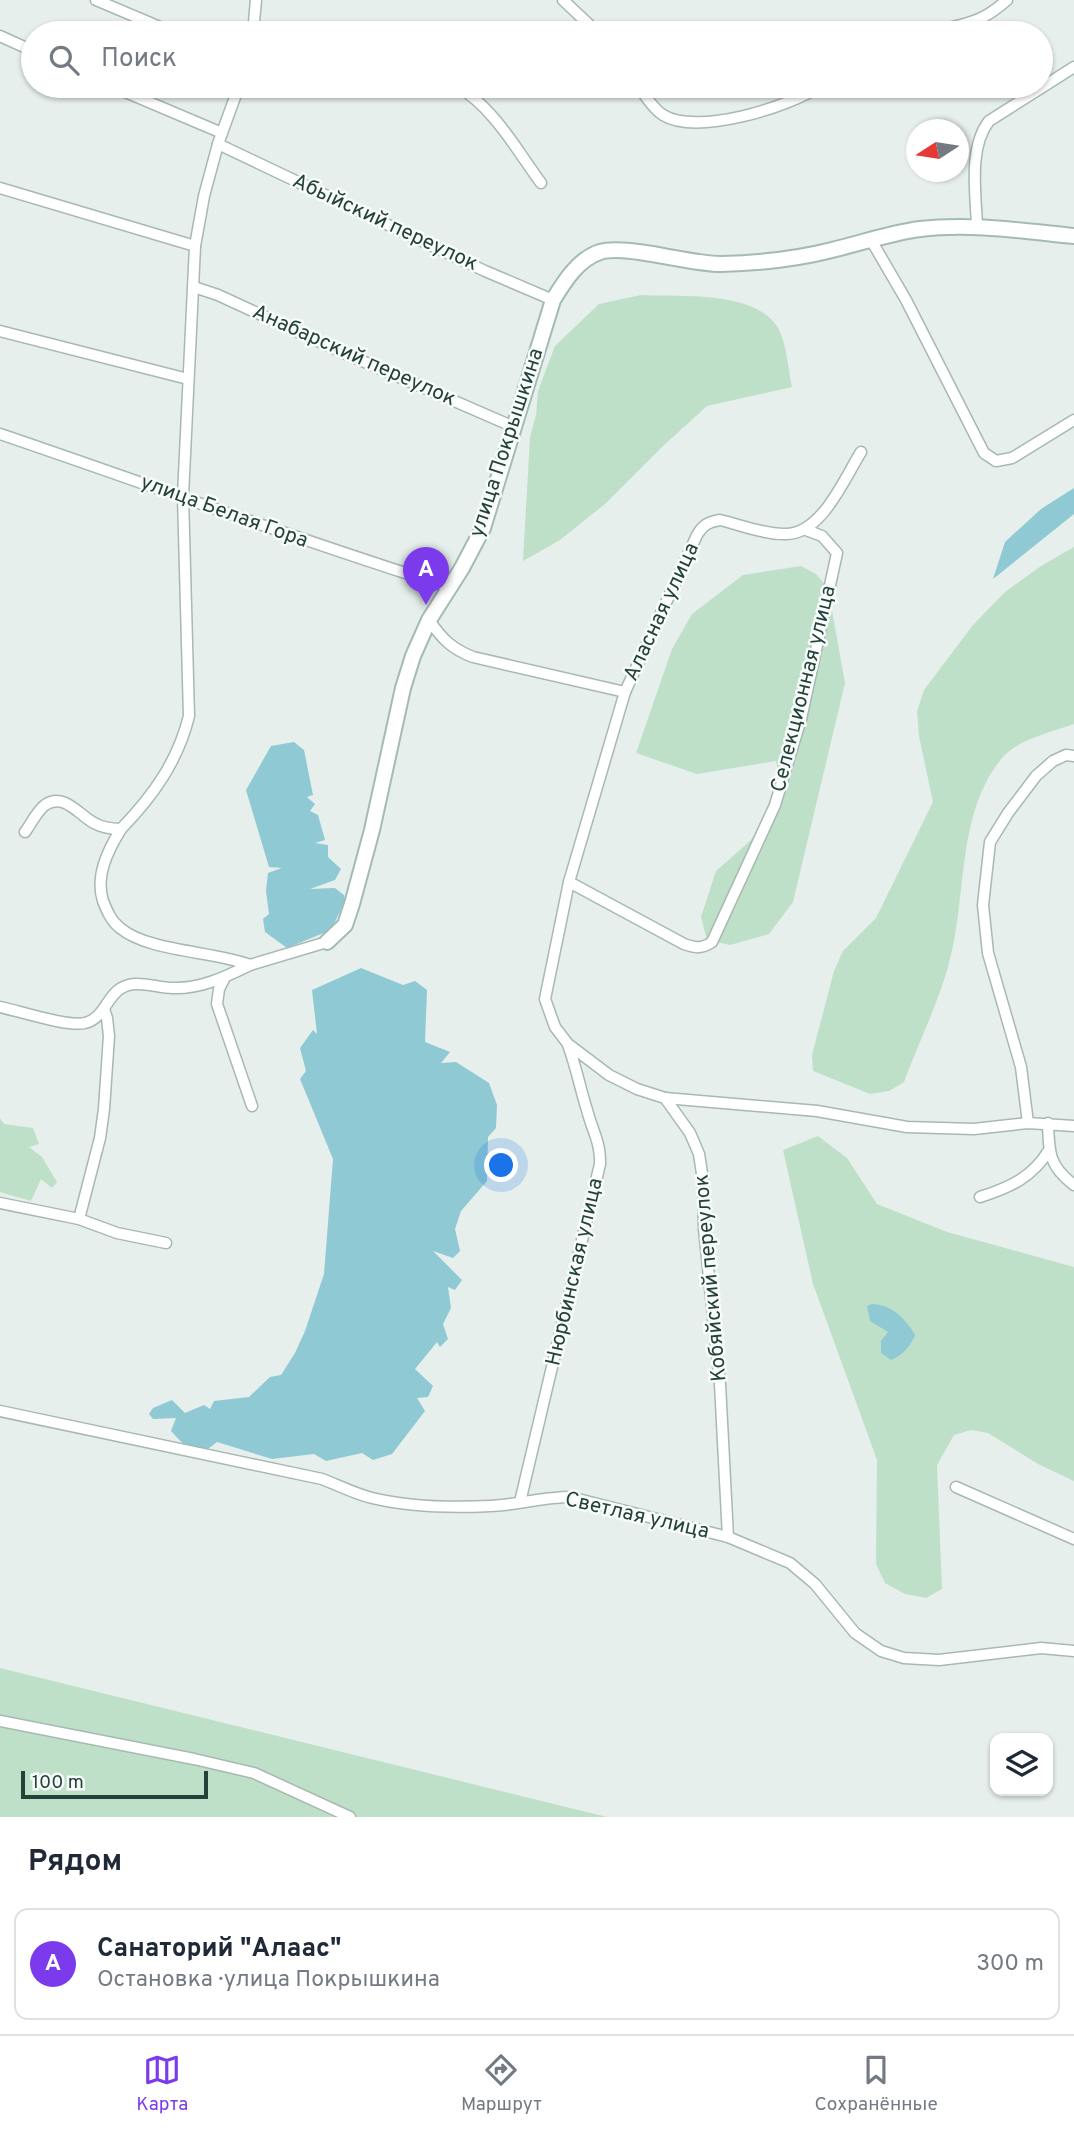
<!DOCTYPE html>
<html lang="ru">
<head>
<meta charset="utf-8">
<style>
	body { margin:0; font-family:Overpass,sans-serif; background:#f2f2f3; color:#1f2937 }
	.controls { position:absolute; right:21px; bottom:21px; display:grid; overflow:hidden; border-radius:14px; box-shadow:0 2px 5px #0004 }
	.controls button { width:63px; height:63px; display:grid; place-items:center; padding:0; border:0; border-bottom:2px solid #e0e1e3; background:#fff; color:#1f2937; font:35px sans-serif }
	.compass { position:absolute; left:906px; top:119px; width:63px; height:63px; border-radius:50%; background:#fff; box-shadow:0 2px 5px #0004; rotate:258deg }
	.scale { position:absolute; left:21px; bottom:18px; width:187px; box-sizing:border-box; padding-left:7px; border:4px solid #24423a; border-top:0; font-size:19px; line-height:24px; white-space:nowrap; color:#24423a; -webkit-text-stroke:5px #f7fbf9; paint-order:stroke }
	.you { position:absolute; left:502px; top:1166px; width:24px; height:24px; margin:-18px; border:5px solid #fff; border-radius:50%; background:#1a73e8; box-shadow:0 0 0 10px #1a73e833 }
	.badge { display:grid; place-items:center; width:46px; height:46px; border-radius:50%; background:#7c3aed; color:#fff; font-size:23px; font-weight:700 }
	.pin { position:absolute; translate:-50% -58px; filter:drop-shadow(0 2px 4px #0008) }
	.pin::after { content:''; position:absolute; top:37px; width:24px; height:21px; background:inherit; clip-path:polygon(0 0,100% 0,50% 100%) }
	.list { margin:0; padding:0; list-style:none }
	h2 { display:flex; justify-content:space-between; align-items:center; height:91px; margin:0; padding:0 28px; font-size:30px }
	h2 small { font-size:23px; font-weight:400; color:#747a83 }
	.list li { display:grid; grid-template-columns:46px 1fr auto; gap:21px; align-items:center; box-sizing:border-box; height:112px; margin:0 14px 14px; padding:0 14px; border:2px solid #e0e1e3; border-radius:14px }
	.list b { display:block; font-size:26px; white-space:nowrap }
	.list p { margin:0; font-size:23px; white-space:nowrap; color:#747a83 }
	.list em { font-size:23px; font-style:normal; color:#747a83 }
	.icon { flex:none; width:38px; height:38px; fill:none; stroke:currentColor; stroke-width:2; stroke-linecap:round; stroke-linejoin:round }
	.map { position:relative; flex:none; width:1074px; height:1817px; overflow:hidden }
	.search { position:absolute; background:#fff; box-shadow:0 2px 5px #0004; left:21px; right:21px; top:21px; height:77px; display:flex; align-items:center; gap:18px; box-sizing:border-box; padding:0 24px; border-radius:38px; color:#747a83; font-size:26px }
	.sheet { height:217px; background:#fff }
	nav { display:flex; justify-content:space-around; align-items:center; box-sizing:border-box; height:98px; border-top:2px solid #e0e1e3; background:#fff; font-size:19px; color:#747a83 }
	nav a { display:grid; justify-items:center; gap:4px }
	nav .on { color:#7c3aed }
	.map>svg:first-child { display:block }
	.green { fill:#bfe0c8 }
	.water { fill:#8ec9d4 }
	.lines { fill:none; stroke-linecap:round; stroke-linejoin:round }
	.street-casing { stroke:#a8b8b2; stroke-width:13 }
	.secondary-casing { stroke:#a4bbb3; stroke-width:18 }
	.street { stroke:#fff; stroke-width:10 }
	.secondary { stroke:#fff; stroke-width:14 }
	.labels { text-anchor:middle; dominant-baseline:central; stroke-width:5; stroke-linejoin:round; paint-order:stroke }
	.street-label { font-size:21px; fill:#24423a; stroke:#f7fbf9 }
</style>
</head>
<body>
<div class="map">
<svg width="1074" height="1817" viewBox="0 0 1074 1817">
	<rect width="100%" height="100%" fill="#e6efeb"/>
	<g class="green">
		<path d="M641,295c39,2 115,-5 137,33 9,16 10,41 14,59l-85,19 -45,41 -57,57 -45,36 -37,21 7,-124 6,-22 2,-24 17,-45 44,-42z"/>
		<path d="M1074,547v177c-22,8 -56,15 -72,34 -47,57 -34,141 -54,209 -11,39 -30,77 -44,115l-15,9 -19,3 -57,-23 -1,-16 22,-84 9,-20 33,-33 57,-116 -14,-66 -2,-25 7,-21 49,-65 32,-33 36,-26z"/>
		<polygon points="801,566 816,574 828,588 845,683 793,902 769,934 730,945 707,940 701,917 716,871 750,841 775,809 781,785 776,761 697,774 636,753 672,649 692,614 743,575"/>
		<polygon points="0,1118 4,1124 33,1128 39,1144 29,1147 42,1157 57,1182 52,1188 41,1179 31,1201 0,1192"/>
		<polygon points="818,1136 847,1158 877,1204 947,1232 1074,1267 1074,1481 1038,1464 988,1433 971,1430 954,1435 937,1465 942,1589 926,1598 905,1594 885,1583 876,1564 877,1460 813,1284 783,1150"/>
		<polygon points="0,1668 607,1817 0,1817"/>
	</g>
	<g class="water">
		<polygon points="1074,488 1074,514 993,579 1005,542 1041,509"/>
		<polygon points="294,742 304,750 313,795 307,797 315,804 310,811 318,815 325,840 315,843 328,845 328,857 341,869 335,880 310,889 335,888 344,895 345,901 331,930 287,948 265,932 263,919 269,914 266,891 268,873 282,868 269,867 246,790 271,746"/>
		<polygon points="361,968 403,985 415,981 427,990 425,1042 450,1052 441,1063 456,1062 489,1083 497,1105 496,1128 488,1137 487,1181 461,1211 455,1229 460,1251 453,1258 433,1251 462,1280 455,1290 448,1287 451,1308 443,1324 448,1339 440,1347 437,1342 415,1369 433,1386 428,1397 417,1398 425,1411 392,1454 373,1460 362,1453 326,1461 314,1454 272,1459 217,1442 204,1452 186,1447 171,1431 176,1418 153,1419 149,1414 153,1408 172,1400 185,1413 204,1405 210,1409 214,1401 249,1397 270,1377 281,1375 295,1353 305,1331 324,1274 333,1159 300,1079 306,1071 300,1048 313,1030 317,1034 312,990"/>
		<path d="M872,1304c19,0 34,15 43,31 -5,12 -12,20 -24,25l-10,-7v-12l7,-9 -18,-11 -3,-15z"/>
	</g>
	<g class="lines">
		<defs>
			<g id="street">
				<polyline points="96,0 174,33"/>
				<polyline points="563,0 598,33"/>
				<polyline points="253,33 256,0"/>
				<path d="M928,33c35,-10 50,-7 79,-33"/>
				<polyline points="0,36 33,51"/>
				<polyline points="111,86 222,133"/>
				<path d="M457,86c37,22 59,63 84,97"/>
				<path d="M638,86c8,10 14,22 25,29 34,21 126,-8 157,-29"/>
				<polyline points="218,144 485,271 553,300"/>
				<polyline points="0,188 195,246"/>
				<path d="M977,227c-1,-33 -9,-79 12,-106l85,-54"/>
				<polyline points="871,240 906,300 984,453 996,461 1012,458 1074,420"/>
				<polyline points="194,287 218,295 344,353 514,427"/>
				<polyline points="0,331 188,379"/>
				<path d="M0,434c150,51 298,106 449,153"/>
				<path d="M429,620c13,19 23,29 44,37l152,35"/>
				<path d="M121,829c-13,21 -26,47 -18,72 4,10 8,20 17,27 29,24 94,23 130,37l77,-23"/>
				<path d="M25,832c6,-8 12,-21 20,-27 19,-13 34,10 49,18 9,5 17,6 27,6 32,-33 57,-68 68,-113l-6,-220 12,-250 9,-50 14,-52 21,-58"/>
				<path d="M569,882l115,62c11,4 18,5 28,-2l63,-137 26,-86 36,-166 -15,-17 -16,-6"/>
				<polyline points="225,977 219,989 217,1004 252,1106"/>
				<path d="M0,1007c20,4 67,20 85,16 24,-6 21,-37 50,-39 12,-1 25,4 38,4 28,1 52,-11 77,-23"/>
				<polyline points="104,1009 107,1018 109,1036 104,1109 100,1138 79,1219 117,1233 166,1243"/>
				<polyline points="665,1098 817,1111 907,1127 974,1129 1028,1123 1074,1126"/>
				<polyline points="1028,1123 1021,1067 988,953 983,905 990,842 1008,813 1036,776 1053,761 1066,755 1074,756"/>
				<path d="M1048,1123c1,30 1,43 26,62"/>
				<path d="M980,1197c29,-9 53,-20 69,-47"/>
				<polyline points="0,1203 79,1219"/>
				<path d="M0,1411l322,68c16,6 33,15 50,19 38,9 79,10 118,8 27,-1 53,-9 80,-9l158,40 62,26 25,21 40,49 26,18 23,7 35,2 102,-12 33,3"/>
				<polyline points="956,1487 1074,1539"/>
				<path d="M520,1502l80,-338c1,-21 -8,-34 -13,-54 -7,-22 -11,-44 -19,-65"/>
				<path d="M728,1537l-8,-153 -16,-155 -1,-49 -4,-26 -9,-21 -25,-35 -28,-9 -28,-14 -41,-31 -13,-17 -10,-28 24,-117 56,-190 72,-157c6,-10 11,-13 23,-15 21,5 43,14 64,14 37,2 60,-55 77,-82"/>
				<polyline points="0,1721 194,1759 254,1773 350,1817"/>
			</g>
			<path id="secondary" d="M327,942l18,-17 7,-21 20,-74 31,-142 10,-32 16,-36 33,-52 21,-40 70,-228c11,-18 25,-41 47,-48 26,-8 88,12 121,12 36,-1 76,-5 111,-14 29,-7 58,-17 88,-21 51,-6 103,2 154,7"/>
		</defs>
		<use href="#street" class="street-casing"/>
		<use href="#secondary" class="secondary-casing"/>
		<use href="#street" class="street"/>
		<use href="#secondary" class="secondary"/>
	</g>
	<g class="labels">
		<g class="street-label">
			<text transform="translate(385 223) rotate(25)">Абыйский переулок</text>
			<text transform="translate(354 356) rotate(24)">Анабарский переулок</text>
			<text transform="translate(507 443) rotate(-72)">улица Покрышкина</text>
			<text transform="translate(224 512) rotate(20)">улица Белая Гора</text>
			<text transform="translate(662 612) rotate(-65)">Аласная улица</text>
			<text transform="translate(804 689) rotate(-76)">Селекционная улица</text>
			<text transform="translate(575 1272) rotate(-77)">Нюрбинская улица</text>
			<text transform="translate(711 1278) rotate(-95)">Кобяйский переулок</text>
			<text transform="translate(637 1516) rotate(13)">Светлая улица</text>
		</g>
	</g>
</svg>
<div class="controls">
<button><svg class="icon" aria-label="layers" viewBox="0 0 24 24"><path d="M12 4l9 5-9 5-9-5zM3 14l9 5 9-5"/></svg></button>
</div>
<svg class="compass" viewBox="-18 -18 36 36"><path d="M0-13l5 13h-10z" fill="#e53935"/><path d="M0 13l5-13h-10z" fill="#747a83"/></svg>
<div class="scale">100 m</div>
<div class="you"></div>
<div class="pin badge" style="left:426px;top:605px">A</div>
<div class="search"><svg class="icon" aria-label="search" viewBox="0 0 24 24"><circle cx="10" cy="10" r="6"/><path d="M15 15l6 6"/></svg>Поиск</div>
</div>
<section class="sheet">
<h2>Рядом<small></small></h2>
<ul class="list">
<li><span class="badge">A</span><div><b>Санаторий &quot;Алаас&quot;</b><p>Остановка · улица Покрышкина</p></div><em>300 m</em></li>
</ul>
</section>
<nav>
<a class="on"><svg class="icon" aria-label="map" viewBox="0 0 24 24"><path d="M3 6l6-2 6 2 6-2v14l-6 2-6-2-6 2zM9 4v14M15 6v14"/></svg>Карта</a>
<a><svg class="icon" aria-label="directions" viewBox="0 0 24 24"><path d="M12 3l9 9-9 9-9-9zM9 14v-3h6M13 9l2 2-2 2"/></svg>Маршрут</a>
<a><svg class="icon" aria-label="saved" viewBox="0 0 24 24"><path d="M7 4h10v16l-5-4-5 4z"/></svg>Сохранённые</a>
</nav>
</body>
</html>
